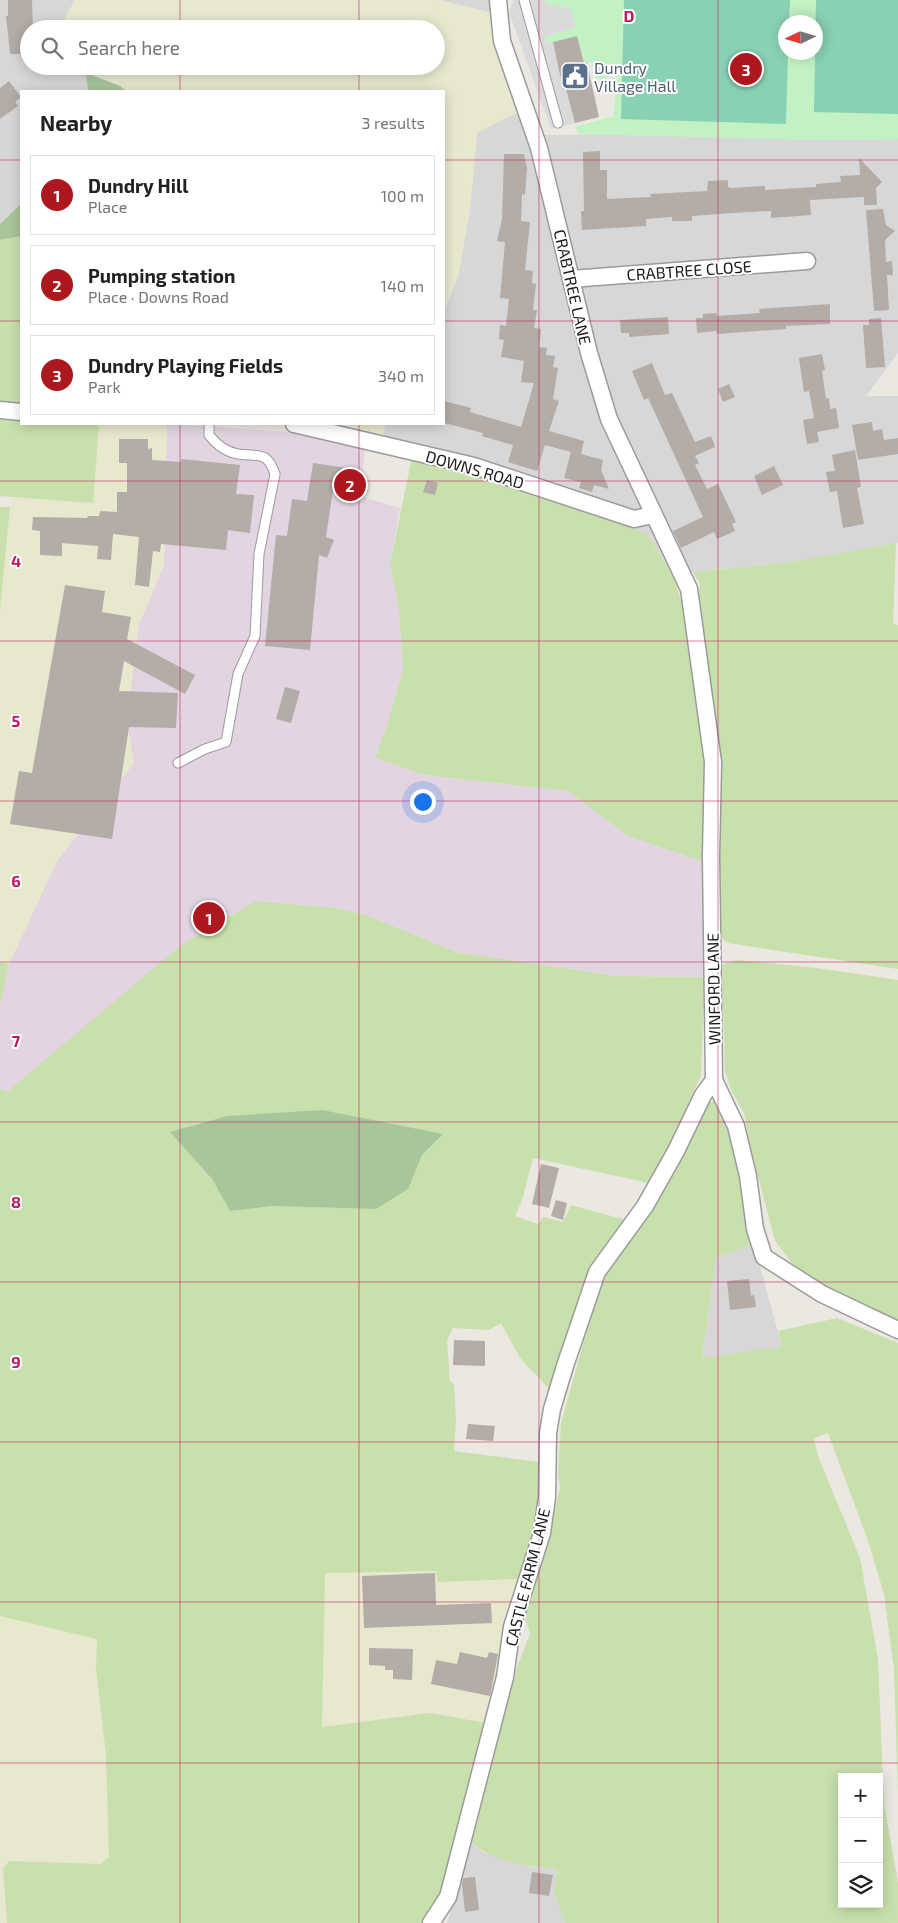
<!DOCTYPE html>
<html lang="en">
<head>
<meta charset="utf-8">
<style>
	body { margin:0; font-family:"Exo 2",sans-serif; background:#f2f2f2; color:#202124 }
	.controls { position:absolute; right:15px; bottom:15px; display:grid; overflow:hidden; border-radius:0px; box-shadow:0 2px 12px #0003 }
	.controls button { width:45px; height:45px; display:grid; place-items:center; padding:0; border:0; border-bottom:1px solid #e0e0e0; background:#fff; color:#202124; font:25px sans-serif }
	.compass { position:absolute; left:778px; top:15px; width:45px; height:45px; border-radius:50%; background:#fff; box-shadow:0 2px 12px #0003; rotate:266deg }
	.you { position:absolute; left:422px; top:801px; width:18px; height:18px; margin:-12px; border:4px solid #fff; border-radius:50%; background:#1a73e8; box-shadow:0 0 0 8px #1a73e833 }
	.badge { display:grid; place-items:center; width:32px; height:32px; border-radius:50%; background:#ad181e; color:#fff; font-size:16px; font-weight:700 }
	.pin { position:absolute; translate:-50% -50%; border:2px solid #fff; box-shadow:0 1px 5px #0006 }
	.list { margin:0; padding:0; list-style:none }
	h2 { display:flex; justify-content:space-between; align-items:center; height:65px; margin:0; padding:0 20px; font-size:21px }
	h2 small { font-size:16px; font-weight:400; color:#757577 }
	.list li { display:grid; grid-template-columns:32px 1fr auto; gap:15px; align-items:center; box-sizing:border-box; height:80px; margin:0 10px 10px; padding:0 10px; border:1px solid #e0e0e0; border-radius:0px }
	.list b { display:block; font-size:19px; white-space:nowrap }
	.list p { margin:0; font-size:16px; white-space:nowrap; color:#757577 }
	.list em { font-size:16px; font-style:normal; color:#757577 }
	.icon { flex:none; width:28px; height:28px; fill:none; stroke:currentColor; stroke-width:2; stroke-linecap:round; stroke-linejoin:round }
	.map { position:relative; flex:none; width:898px; height:1923px; overflow:hidden }
	.search { position:absolute; background:#fff; box-shadow:0 2px 12px #0003; left:20px; top:20px; width:425px; height:55px; display:flex; align-items:center; gap:12px; box-sizing:border-box; padding:0 18px; border-radius:28px; color:#757577; font-size:19px }
	.panel { position:absolute; background:#fff; box-shadow:0 2px 12px #0003; left:20px; top:90px; width:425px; height:335px; border-radius:0px }
	.map>svg:first-child { display:block }
	.residential { fill:#d8d7d8 }
	.industrial { fill:#e3d4e1 }
	.farmland { fill:#e7e8ce }
	.grass { fill:#c8e0ac; fill-rule:evenodd }
	.forest { fill:#a9c59b }
	.park { fill:#c2f1c4; fill-rule:evenodd }
	.pitch { fill:#88d1b2 }
	.parking { fill:#dadada }
	.building { fill:#b3aca7 }
	.lines { fill:none; stroke-linecap:round; stroke-linejoin:round }
	.service-casing { stroke:#9b9b9b; stroke-width:11 }
	.minor-casing { stroke:#9b9b9b; stroke-width:19 }
	.service { stroke:#fff; stroke-width:9 }
	.minor { stroke:#fff; stroke-width:16 }
	.grid { fill:none; stroke:#c2185b; stroke-width:1; stroke-opacity:0.55 }
	.labels { text-anchor:middle; dominant-baseline:central; stroke-width:4; stroke-linejoin:round; paint-order:stroke }
	.service-label { font-size:16px; fill:#4e5e75; stroke:#fff; text-anchor:start }
	.street-label { font-size:16px; fill:#1a1a1a; stroke:#fff }
	.grid-label { font-size:16px; text-anchor:middle; font-weight:bold; fill:#c2185b; stroke:#fff; stroke-width:4; stroke-linejoin:round; paint-order:stroke }
</style>
</head>
<body>
<div class="map">
<svg width="898" height="1923" viewBox="0 0 898 1923">
	<rect width="100%" height="100%" fill="#ebe7e1"/>
	<g class="residential">
		<polygon points="0,0 75,0 59,29 29,29 29,66 74,66 86,73 88,91 21,91 21,204 0,224"/>
		<polygon points="439,0 489,0 493,13"/>
		<polygon points="532,104 542,135 627,134 818,140 898,139 898,353 866,396 898,396 898,543 790,562 693,572 674,577 647,534 575,505 412,457 378,449 386,424 444,424 444,312 458,276 470,210 477,133"/>
		<polygon points="754,1244 782,1347 702,1359 716,1258"/>
		<polygon points="472,1843 483,1852 531,1867 557,1869 554,1893 565,1923 447,1923"/>
	</g>
	<polygon class="industrial" points="167,424 292,432 365,448 360,496 400,508 390,564 399,608 403,669 387,725 375,758 425,775 568,791 628,836 704,862 704,977 616,976 456,952 366,915 337,908 256,901 7,1093 0,1089 0,1005 9,964 57,861 134,763 127,722 138,627 164,564"/>
	<g class="farmland">
		<polygon points="75,0 439,0 493,13 520,111 477,133 470,210 458,276 444,312 444,91 126,91 120,86 74,66 436,66 436,29 59,29"/>
		<polygon points="99,424 167,424 164,564 138,627 127,722 134,763 57,861 9,964 0,962 0,610 11,497 93,503"/>
		<polygon points="331,424 386,424 382,436"/>
		<polygon points="437,1571 439,1582 518,1579 507,1630 501,1679 486,1723 430,1713 322,1727 325,1573"/>
		<polygon points="0,1616 97,1639 95,1648 96,1669 106,1755 109,1858 101,1864 9,1861 3,1869 7,1923 0,1923"/>
	</g>
	<g class="grass">
		<polygon points="21,236 21,403 0,402 0,240"/>
		<polygon points="0,419 21,419 21,424 99,424 93,503 0,496"/>
		<polygon points="412,457 575,505 647,534 674,577 683,608 706,764 704,862 628,836 568,791 425,775 375,758 387,725 403,669 399,609 390,564"/>
		<polygon points="0,507 10,507 0,610"/>
		<polygon points="896,543 893,624 898,625 898,969 728,943 722,938 719,927 697,600 700,584 693,572 790,562"/>
		<path d="M256,901l81,7 29,7 90,37 160,24 88,1 -3,98 -38,85 -14,23 -116,-25 -11,42 -7,16 23,8 5,-7 20,5 8,-17 55,15 -30,37 -45,134 -31,-33 -19,-35 -12,7 -36,-2 -6,12 3,41 4,3 2,35 -2,32 84,11 -1,62 -19,55 -80,3 -2,-11 -111,2 -3,154 108,-14 56,10 -42,171 -20,29h-417l-4,-54 6,-8 92,3 8,-7 -3,-102 -10,-86 1,-30 -97,-23v-527l7,3 173,-146zM227,1116l216,18 -21,21 -46,54 -103,-3 -43,5 -18,-32 -41,-47z"/>
		<polygon points="737,960 817,968 898,980 898,1323 837,1294 793,1264 775,1241 751,1149 744,1113 732,1092 725,1071 722,965"/>
		<polygon points="0,962 9,964 0,1005"/>
		<path d="M713,1101l8,2 8,18 25,123 -38,14 -14,100 80,-11 -4,-16 59,-13 61,25v450l-4,-123 -10,-76 -16,-53 -40,-108 -14,5 4,18 42,102 18,101 6,145 14,79v40h-333l-11,-30 3,-24c-29,-2 -63,-7 -85,-26v-14l46,-165 12,-30 -6,-20 24,-75 12,-51 -2,-15 3,-50 42,-150 103,-168zM842,1777h37v127h-37z"/>
	</g>
	<g class="forest">
		<polygon points="86,73 120,86 126,91 88,91"/>
		<polygon points="21,204 21,236 0,240 0,224"/>
		<polygon points="322,1110 443,1134 422,1155 408,1189 376,1209 273,1206 230,1211 212,1179 170,1132 227,1116"/>
	</g>
	<path class="park" d="M545,0h353v139l-80,1 -239,-6 -4,-7 39,-11 3,-41 -21,5 -4,-18 -8,1 -31,-21 -5,2 -3,-7 30,-10 -5,-19 -23,-4zM786,22h30v30h-30z"/>
	<g class="pitch">
		<polygon points="624,0 790,0 789,22 786,22 786,52 788,53 786,124 621,119"/>
		<polygon points="816,0 898,0 898,114 814,112"/>
	</g>
	<polygon class="parking" points="514,0 545,0 548,4 570,8 575,27 545,37 548,44 553,42 563,89 566,89 575,123 551,129 509,12"/>
	<g class="building">
		<polygon points="8,0 32,0 33,29 26,30 25,54 10,54 6,16 8,16"/>
		<polygon points="577,36 584,63 587,63 599,117 575,123 566,89 563,89 553,42"/>
		<polygon points="9,81 21,97 15,102 18,106 0,119 0,88"/>
		<polygon points="600,151 600,170 607,170 607,199 651,197 650,194 707,191 708,181 728,180 728,187 731,188 765,186 765,190 816,187 816,184 841,182 840,176 860,175 859,158 882,182 876,188 877,205 864,205 864,197 810,200 811,215 771,218 771,211 732,213 692,216 692,221 672,221 672,217 646,219 646,226 582,230 581,211 584,211 583,152"/>
		<polygon points="504,154 524,154 527,168 525,195 522,194 521,221 530,222 525,270 533,271 532,283 536,284 533,310 537,310 534,328 541,329 539,347 547,348 546,355 555,356 553,367 558,368 553,399 559,401 549,431 584,441 581,454 603,460 601,470 609,489 594,485 592,492 579,488 581,482 564,478 571,452 545,445 537,471 508,462 513,445 482,436 483,433 444,423 444,401 471,408 470,412 521,427 534,383 521,382 524,361 501,357 504,340 499,339 500,325 506,326 509,299 500,298 505,242 497,241 502,219"/>
		<polygon points="883,209 886,225 895,231 885,240 886,262 892,261 893,275 887,275 889,310 874,311 866,210"/>
		<polygon points="830,304 830,324 786,326 786,329 717,334 716,331 697,333 696,318 703,318 703,314 716,313 717,316 760,313 759,309"/>
		<polygon points="668,317 669,334 629,337 629,333 621,333 620,320"/>
		<polygon points="881,318 885,367 866,368 863,325 869,325 869,319"/>
		<polygon points="822,354 825,370 822,371 826,399 829,398 830,409 836,408 839,428 817,432 819,442 807,444 803,420 814,418 809,391 804,392 799,358"/>
		<polygon points="652,363 665,395 672,393 695,442 711,436 715,447 695,456 699,463 695,465 707,489 718,484 736,522 732,524 735,531 717,539 714,532 681,548 673,531 703,517 648,398 644,400 632,371"/>
		<polygon points="729,384 735,397 723,402 718,389"/>
		<polygon points="872,422 873,431 882,429 884,440 898,438 898,454 858,460 852,425"/>
		<polygon points="119,439 148,439 148,449 152,448 152,460 181,462 181,459 240,465 236,494 254,495 250,533 228,530 226,550 161,544 160,552 153,551 149,587 135,585 139,537 113,534 111,560 97,559 98,546 62,543 62,556 40,555 40,531 32,530 33,517 87,518 88,516 99,516 100,511 117,512 117,492 127,492 127,463 119,463"/>
		<polygon points="855,450 861,487 857,488 864,524 843,528 837,491 830,492 826,472 835,471 832,455"/>
		<polygon points="313,463 359,470 354,495 333,490 326,537 334,540 327,558 319,555 310,650 265,646 276,535 287,536 292,499 307,501"/>
		<polygon points="774,466 783,485 762,495 754,476"/>
		<polygon points="427,480 438,483 435,495 423,492"/>
		<polygon points="65,585 105,591 102,612 131,617 127,639 195,675 185,694 124,661 119,691 178,693 176,728 129,727 112,839 10,824 19,771 32,773"/>
		<polygon points="285,687 300,691 291,723 276,719"/>
		<polygon points="541,1164 559,1168 549,1208 532,1204"/>
		<polygon points="556,1200 567,1203 563,1220 551,1216"/>
		<polygon points="749,1279 751,1296 754,1295 756,1307 730,1310 727,1281"/>
		<polygon points="454,1340 485,1341 485,1366 453,1365"/>
		<polygon points="468,1424 495,1426 493,1441 466,1439"/>
		<polygon points="435,1573 436,1605 491,1603 492,1623 364,1628 362,1576"/>
		<polygon points="369,1648 413,1649 412,1680 393,1679 393,1670 385,1670 385,1666 369,1665"/>
		<polygon points="460,1652 487,1658 489,1652 498,1654 490,1696 431,1684 436,1660 457,1664"/>
		<polygon points="532,1872 553,1875 549,1896 529,1893"/>
		<polygon points="475,1877 479,1910 465,1912 462,1884 463,1878"/>
	</g>
	<g class="lines">
		<defs>
			<g id="service">
				<polyline points="524,0 558,123"/>
				<path d="M178,763l27,-14 21,-7 12,-68 17,-38 4,-82 16,-80c-8,-24 -17,-17 -37,-20 -12,-2 -22,-10 -29,-19v-11"/>
			</g>
			<g id="minor">
				<polyline points="498,0 502,41 539,148 589,353 609,419 689,589 713,762 711,856 714,1080 736,1126 748,1176 755,1229 764,1257 822,1294 898,1330"/>
				<polyline points="571,279 807,261"/>
				<polyline points="0,410 21,412"/>
				<polyline points="294,424 474,466 634,519 653,515"/>
				<polyline points="431,1923 448,1897 505,1677 512,1627 542,1533 547,1497 548,1433 552,1409 565,1366 597,1272 645,1206 676,1151 703,1095 714,1080"/>
			</g>
		</defs>
		<use href="#service" class="service-casing"/>
		<use href="#minor" class="minor-casing"/>
		<use href="#service" class="service"/>
		<use href="#minor" class="minor"/>
	</g>
	<path class="grid" d="M180,0v29M359,0v29M539,0v1923M718,0v1923M180,66v25M359,66v25M0,160h21M444,160h454M0,321h21M444,321h454M180,424v1499M359,424v1499M0,481h898M0,641h898M0,801h898M0,962h898M0,1122h898M0,1282h898M0,1442h898M0,1602h898M0,1763h898"/>
	<defs>
		<symbol id="civic-square" viewBox="-11 -11 22 22"><rect x="-9" y="-9" width="18" height="18" rx="4" fill="#5c6f8a" stroke="#fff"/><path d="M-.6-6.5H3V-4.5H.6V-3L4-1V1h2V6H-6V1h2V-1L-.6-3ZM-1.2 2.5V6h2.4V2.5Z" fill="#fff"/></symbol>
	</defs>
	<g fill-rule="evenodd">
		<use href="#civic-square" x="559" y="60" width="32" height="32"/>
	</g>
	<g class="labels">
		<g class="service-label">
			<text x="594" y="67">Dundry<tspan x="594" dy="18">Village Hall</tspan></text>
		</g>
		<g class="street-label">
			<text transform="translate(689 270) rotate(-4)">CRABTREE CLOSE</text>
			<text transform="translate(573 287) rotate(77)">CRABTREE LANE</text>
			<text transform="translate(475 469) rotate(16)">DOWNS ROAD</text>
			<text transform="translate(713 989) rotate(-91)">WINFORD LANE</text>
			<text transform="translate(527 1577) rotate(-76)">CASTLE FARM LANE</text>
		</g>
	</g>
	<g class="grid-label">
		<text x="629" y="22">D</text>
		<text x="16" y="567">4</text>
		<text x="16" y="727">5</text>
		<text x="16" y="887">6</text>
		<text x="16" y="1047">7</text>
		<text x="16" y="1208">8</text>
		<text x="16" y="1368">9</text>
	</g>
</svg>
<div class="controls">
<button>+</button>
<button>−</button>
<button><svg class="icon" aria-label="layers" viewBox="0 0 24 24"><path d="M12 4l9 5-9 5-9-5zM3 14l9 5 9-5"/></svg></button>
</div>
<svg class="compass" viewBox="-18 -18 36 36"><path d="M0-13l5 13h-10z" fill="#e53935"/><path d="M0 13l5-13h-10z" fill="#757577"/></svg>
<div class="you"></div>
<div class="pin badge" style="left:209px;top:918px">1</div>
<div class="pin badge" style="left:350px;top:485px">2</div>
<div class="pin badge" style="left:746px;top:69px">3</div>
<div class="search"><svg class="icon" aria-label="search" viewBox="0 0 24 24"><circle cx="10" cy="10" r="6"/><path d="M15 15l6 6"/></svg>Search here</div>
<section class="panel">
<h2>Nearby<small>3 results</small></h2>
<ul class="list">
<li><span class="badge">1</span><div><b>Dundry Hill</b><p>Place</p></div><em>100 m</em></li>
<li><span class="badge">2</span><div><b>Pumping station</b><p>Place · Downs Road</p></div><em>140 m</em></li>
<li><span class="badge">3</span><div><b>Dundry Playing Fields</b><p>Park</p></div><em>340 m</em></li>
</ul>
</section>
</div>
</body>
</html>
